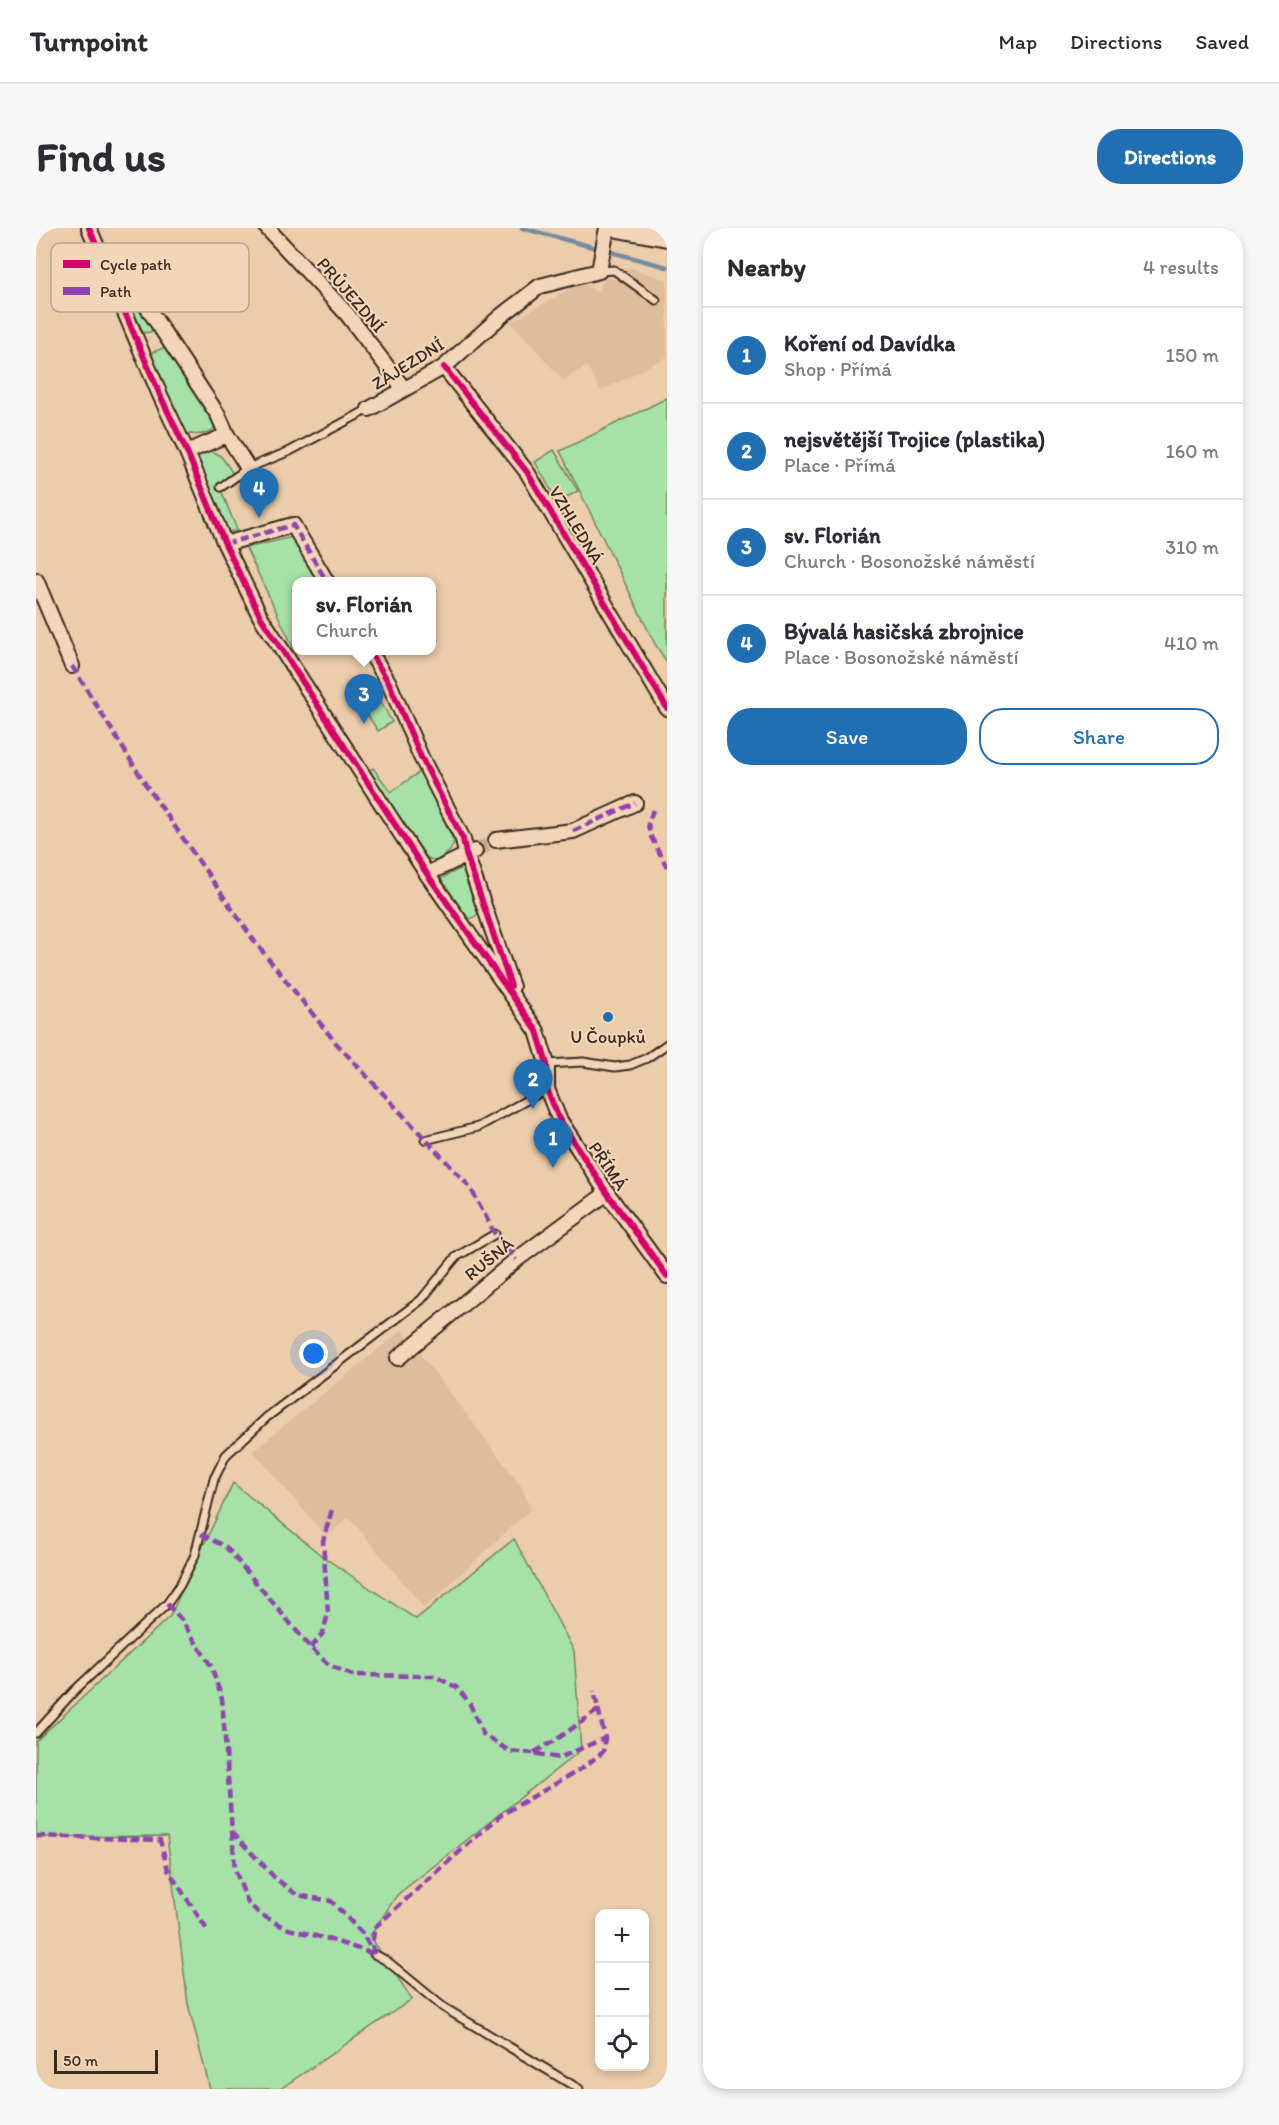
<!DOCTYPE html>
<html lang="en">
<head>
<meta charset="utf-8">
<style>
	body { margin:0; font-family:Itim,sans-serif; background:#f7f7f7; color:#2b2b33 }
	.controls { position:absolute; right:18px; bottom:18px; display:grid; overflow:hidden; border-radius:12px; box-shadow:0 3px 9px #0003 }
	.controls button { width:54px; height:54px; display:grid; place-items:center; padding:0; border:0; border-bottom:2px solid #e1e1e2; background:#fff; color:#2b2b33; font:30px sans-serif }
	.scale { position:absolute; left:18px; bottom:15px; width:104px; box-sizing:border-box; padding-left:6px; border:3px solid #3b2a1e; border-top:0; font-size:16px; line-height:21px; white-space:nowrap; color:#3b2a1e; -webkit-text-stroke:4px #f3d5b9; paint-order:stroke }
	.you { position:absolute; left:278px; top:1126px; width:21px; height:21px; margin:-15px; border:4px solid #fff; border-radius:50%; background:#1a73e8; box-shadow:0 0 0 9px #1a73e833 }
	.badge { display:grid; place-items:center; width:39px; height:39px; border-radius:50%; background:#1f6fb2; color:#fff; font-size:20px; font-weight:700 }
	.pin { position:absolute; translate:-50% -50px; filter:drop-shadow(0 2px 3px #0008) }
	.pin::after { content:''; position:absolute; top:32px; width:21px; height:18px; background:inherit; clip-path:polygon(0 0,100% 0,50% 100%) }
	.popup { position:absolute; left:256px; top:349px; width:144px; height:78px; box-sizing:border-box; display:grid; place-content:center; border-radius:12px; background:#fff; filter:drop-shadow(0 2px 4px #0005); font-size:20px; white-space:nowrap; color:#7c7c81 }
	.popup b { font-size:22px; color:#2b2b33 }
	.popup::after { content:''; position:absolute; left:50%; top:100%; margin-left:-12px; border:12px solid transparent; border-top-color:#fff }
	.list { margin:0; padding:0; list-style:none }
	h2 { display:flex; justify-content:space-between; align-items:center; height:78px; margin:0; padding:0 24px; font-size:26px }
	h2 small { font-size:20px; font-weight:400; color:#7c7c81 }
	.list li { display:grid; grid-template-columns:39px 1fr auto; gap:18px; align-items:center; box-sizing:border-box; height:96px; padding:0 24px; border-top:2px solid #e1e1e2 }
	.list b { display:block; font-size:22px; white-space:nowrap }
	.list p { margin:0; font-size:20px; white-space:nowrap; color:#7c7c81 }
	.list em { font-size:20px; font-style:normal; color:#7c7c81 }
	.actions { display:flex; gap:12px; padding:18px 24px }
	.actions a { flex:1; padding:14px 0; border:2px solid #1f6fb2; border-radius:24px; text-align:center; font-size:21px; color:#1f6fb2 }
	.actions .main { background:#1f6fb2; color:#fff }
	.icon { flex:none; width:33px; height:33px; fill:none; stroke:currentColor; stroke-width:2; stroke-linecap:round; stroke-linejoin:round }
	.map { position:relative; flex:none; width:631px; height:1861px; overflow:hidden; border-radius:24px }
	header { display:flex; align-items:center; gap:36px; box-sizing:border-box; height:84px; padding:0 30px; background:#fff; border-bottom:2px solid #e1e1e2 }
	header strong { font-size:28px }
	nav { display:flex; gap:33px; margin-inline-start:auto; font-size:21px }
	.intro { display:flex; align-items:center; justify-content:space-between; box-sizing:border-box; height:144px; padding:0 36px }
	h1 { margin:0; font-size:42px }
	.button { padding:15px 27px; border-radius:24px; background:#1f6fb2; color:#fff; font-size:21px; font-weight:700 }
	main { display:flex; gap:36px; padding:0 36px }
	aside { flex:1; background:#fff; border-radius:24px; box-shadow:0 3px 9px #0003 }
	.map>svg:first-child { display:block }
	.built { fill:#ddbd9b }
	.green { fill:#a6e1a7; stroke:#708662; stroke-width:1.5 }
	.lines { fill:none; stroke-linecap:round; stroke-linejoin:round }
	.stream { stroke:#758ba1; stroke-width:4.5 }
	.street-tunnel { stroke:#c8ac8f; stroke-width:14; stroke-dasharray:14 7; stroke-linecap:butt }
	.lane-casing { stroke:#3b2a1e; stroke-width:11 }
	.street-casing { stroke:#3b2a1e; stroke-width:18 }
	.secondary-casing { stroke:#3b2a1e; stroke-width:22 }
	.lane { stroke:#f3d5b9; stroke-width:7 }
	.street { stroke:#f3d5b9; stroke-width:14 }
	.secondary { stroke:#f3d5b9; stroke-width:18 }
	.quiet { stroke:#8e44ad; stroke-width:4.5; stroke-dasharray:9 4.5; stroke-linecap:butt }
	.cycleway-casing { stroke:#f3d5b9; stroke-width:10 }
	.cycleway { stroke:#d6006c; stroke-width:6 }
	.poi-dot { fill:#1f6fb2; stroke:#f3d5b9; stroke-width:2 }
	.labels { text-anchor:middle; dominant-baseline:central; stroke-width:4.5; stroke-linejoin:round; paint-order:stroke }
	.street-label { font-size:18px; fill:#3b2a1e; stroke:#f3d5b9 }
	.poi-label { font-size:18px; fill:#3b2a1e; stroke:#f3d5b9 }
	.key { fill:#f3d5b9; stroke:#bca28a; stroke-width:1.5 }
	.key-label { font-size:16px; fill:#3b2a1e }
</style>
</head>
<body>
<header>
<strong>Turnpoint</strong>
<nav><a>Map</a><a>Directions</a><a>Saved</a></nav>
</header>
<div class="intro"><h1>Find us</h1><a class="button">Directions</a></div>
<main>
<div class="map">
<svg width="631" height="1861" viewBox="0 0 631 1861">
	<rect width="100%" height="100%" fill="#ebccab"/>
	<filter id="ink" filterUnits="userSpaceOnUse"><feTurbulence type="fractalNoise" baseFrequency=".0167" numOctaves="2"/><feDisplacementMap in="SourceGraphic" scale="12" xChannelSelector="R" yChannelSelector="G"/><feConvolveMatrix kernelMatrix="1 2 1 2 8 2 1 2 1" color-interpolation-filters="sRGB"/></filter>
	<g filter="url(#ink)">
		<g class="built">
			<polygon points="590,39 631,52 631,129 565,163 551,138 527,152 475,94 545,55 562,64 569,48 585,53"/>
			<polygon points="366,1102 485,1258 495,1281 388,1380 313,1289 290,1308 217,1223"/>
		</g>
		<g class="green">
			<path d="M91,69l11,3 16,28c-3,5 -6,5 -11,4z"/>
			<path d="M127,120l5,3 40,61h4c16,19 -14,27 -29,20l-31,-73 1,-7z"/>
			<polygon points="631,170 631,434 619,416 524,223"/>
			<path d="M167,222c18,1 21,10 30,24l-14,11 18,45 -8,2 -8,-16 -25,-63z"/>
			<polygon points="518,222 542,263 522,274 499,234"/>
			<polygon points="256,309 284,353 260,354 259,423 210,320"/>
			<polygon points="343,470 356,494 342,503 327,480"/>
			<polygon points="337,540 355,564 385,543 418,614 414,623 400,633 391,630 331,544"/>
			<polygon points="427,639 444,686 430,693 402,652"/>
			<polygon points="197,1255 286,1328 380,1391 478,1311 538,1423 545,1522 361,1667 334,1708 376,1771 244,1861 174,1861 152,1776 131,1608 0,1609 0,1513 134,1388"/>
		</g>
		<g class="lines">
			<polyline class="stream" points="486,0 631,39"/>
			<polyline class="street-tunnel" points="439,623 460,612"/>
			<defs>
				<g id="lane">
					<polyline points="563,43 578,42 620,72"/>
					<polyline points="185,259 212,240 254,223 333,181"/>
					<polyline points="511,836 547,834 579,839 594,837 611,830 631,816"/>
					<polyline points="389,912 442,899 511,861"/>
					<polyline points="0,1505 39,1462 131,1376 144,1357 159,1327 178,1251 190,1227 231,1189 385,1072 420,1029 459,1006"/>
					<polyline points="338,1726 351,1733 407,1779 543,1861"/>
				</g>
				<g id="street">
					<polyline points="53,0 124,167 151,224 189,316 224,388 391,646 501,803 511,836 511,861 523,891 571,965 631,1048"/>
					<polyline points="231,0 311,86 368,161"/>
					<polyline points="68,29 94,53 182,187 191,207 212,240"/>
					<polyline points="408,139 491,244 631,480"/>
					<polyline points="333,181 408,139 465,88 504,58 563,43 571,0"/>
					<polyline points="151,224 191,207"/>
					<polyline points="189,316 257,297 291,354"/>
					<polyline points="0,352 36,438"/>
					<polyline points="333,422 353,455 385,529 427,611 430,626 476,759"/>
					<polyline points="460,612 537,603 599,575"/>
					<polyline points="391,646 439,623"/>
					<polyline points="362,1130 480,1032 571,965"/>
				</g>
				<polyline id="secondary" points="582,0 631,9"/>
			</defs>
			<use href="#lane" class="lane-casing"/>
			<use href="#street" class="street-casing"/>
			<use href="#secondary" class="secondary-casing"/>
			<use href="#lane" class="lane"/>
			<use href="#street" class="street"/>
			<use href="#secondary" class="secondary"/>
			<g class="quiet">
				<polyline points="189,316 257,297 291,354"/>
				<polyline points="36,438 110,557 219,714 300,815 434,959 459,1006 480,1032"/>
				<polyline points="617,582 612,596 614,607 631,639"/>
				<polyline points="537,603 599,575"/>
				<polyline points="165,1306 190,1319 275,1420 293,1437 316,1447 398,1448 420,1459 433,1474 447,1506 473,1523 497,1525"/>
				<polyline points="131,1376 144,1390 175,1438 186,1471 199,1642 212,1675 224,1686 249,1700 292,1711 338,1726"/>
				<polyline points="275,1420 287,1405 292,1385 287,1313 297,1278"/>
				<polyline points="562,1482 520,1512 497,1525 523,1530 569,1510"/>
				<polyline points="196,1604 239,1650 261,1667 295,1673 327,1706 336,1723"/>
				<polyline points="0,1608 124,1612 132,1642 172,1703"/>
				<polyline points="338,1726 336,1716 339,1699 465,1587 545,1541 567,1524 569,1510 558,1463"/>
			</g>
			<defs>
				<g id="cycleway">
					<polyline points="53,0 124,167 151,224 189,316 224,388 391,646 501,803 511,836 511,861 523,891 571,965 631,1048"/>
					<polyline points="408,139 491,244 631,480"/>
					<polyline points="333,422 353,455 385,529 427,611 430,626 475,758"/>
				</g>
			</defs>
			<use href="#cycleway" class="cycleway-casing"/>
			<use href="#cycleway" class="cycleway"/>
		</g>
	</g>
	<circle class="poi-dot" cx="572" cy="789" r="6"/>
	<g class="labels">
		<g class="street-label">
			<text transform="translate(315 67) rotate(49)">PRŮJEZDNÍ</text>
			<text transform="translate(372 136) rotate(-32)">ZÁJEZDNÍ</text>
			<text transform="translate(540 297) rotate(59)">VZHLEDNÁ</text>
			<text transform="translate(572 938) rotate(56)">PŘÍMÁ</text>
			<text transform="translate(453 1031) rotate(-39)">RUŠNÁ</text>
		</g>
		<g class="poi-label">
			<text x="572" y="809">U Čoupků</text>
		</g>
	</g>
	<rect x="15" y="15" width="198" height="69" rx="9" class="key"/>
	<rect x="27" y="32" width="27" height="8" fill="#d6006c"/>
	<rect x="27" y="59" width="27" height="8" fill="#8e44ad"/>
	<g class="key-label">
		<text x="64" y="42">Cycle path</text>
		<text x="64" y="69">Path</text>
	</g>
</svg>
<div class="controls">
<button>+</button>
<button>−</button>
<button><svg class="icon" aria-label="locate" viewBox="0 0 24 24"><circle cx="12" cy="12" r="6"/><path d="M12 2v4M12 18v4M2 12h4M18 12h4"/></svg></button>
</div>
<div class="scale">50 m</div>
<div class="you"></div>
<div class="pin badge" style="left:517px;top:940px">1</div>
<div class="pin badge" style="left:497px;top:881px">2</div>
<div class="pin badge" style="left:328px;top:496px">3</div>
<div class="popup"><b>sv. Florián</b>Church</div>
<div class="pin badge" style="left:223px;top:290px">4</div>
</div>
<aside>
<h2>Nearby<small>4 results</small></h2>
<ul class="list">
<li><span class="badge">1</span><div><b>Koření od Davídka</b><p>Shop · Přímá</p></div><em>150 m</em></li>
<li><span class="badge">2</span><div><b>nejsvětější Trojice (plastika)</b><p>Place · Přímá</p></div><em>160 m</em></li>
<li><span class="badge">3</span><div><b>sv. Florián</b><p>Church · Bosonožské náměstí</p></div><em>310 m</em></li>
<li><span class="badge">4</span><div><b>Bývalá hasičská zbrojnice</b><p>Place · Bosonožské náměstí</p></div><em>410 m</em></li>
</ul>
<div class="actions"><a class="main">Save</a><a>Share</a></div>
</aside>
</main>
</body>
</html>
